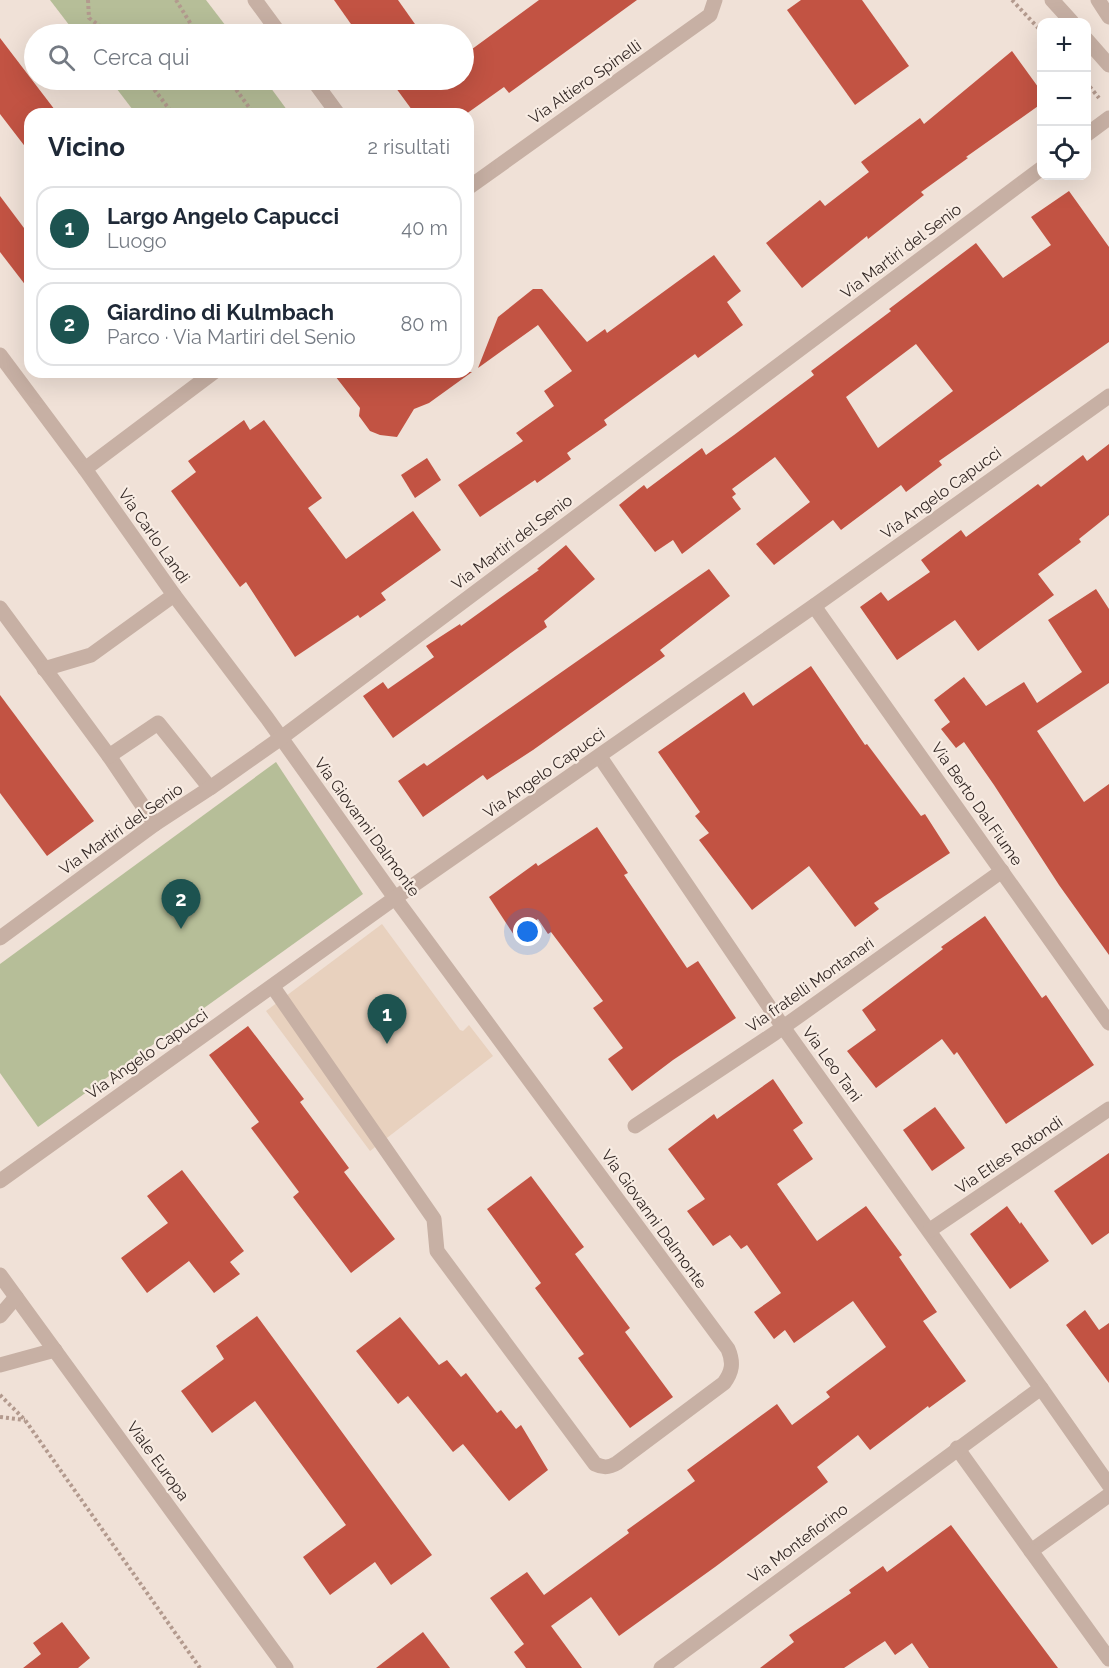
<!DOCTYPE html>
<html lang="it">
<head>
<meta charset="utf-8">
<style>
	body { margin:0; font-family:Raleway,sans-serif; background:#f6f6f7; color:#1f2937 }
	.controls { position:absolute; right:18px; top:18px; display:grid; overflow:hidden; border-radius:12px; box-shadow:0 6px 24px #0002 }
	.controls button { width:54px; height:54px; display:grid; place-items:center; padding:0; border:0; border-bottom:2px solid #e0e1e3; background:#fff; color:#1f2937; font:30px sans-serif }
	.you { position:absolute; left:528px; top:932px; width:21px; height:21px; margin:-15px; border:4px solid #fff; border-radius:50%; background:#1a73e8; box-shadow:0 0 0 9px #1a73e833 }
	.badge { display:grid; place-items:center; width:39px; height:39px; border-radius:50%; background:#1d5350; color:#fff; font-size:20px; font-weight:700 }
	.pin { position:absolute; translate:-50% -50px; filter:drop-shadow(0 2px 3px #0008) }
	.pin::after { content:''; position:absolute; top:32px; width:21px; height:18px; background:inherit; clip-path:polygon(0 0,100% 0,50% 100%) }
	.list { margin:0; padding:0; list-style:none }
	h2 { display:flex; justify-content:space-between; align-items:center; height:78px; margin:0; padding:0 24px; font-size:26px }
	h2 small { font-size:20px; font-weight:400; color:#747a83 }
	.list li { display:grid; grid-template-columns:39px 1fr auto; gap:18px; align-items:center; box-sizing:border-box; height:84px; margin:0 12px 12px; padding:0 12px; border:2px solid #e0e1e3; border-radius:18px }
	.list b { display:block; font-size:22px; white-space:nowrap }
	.list p { margin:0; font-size:20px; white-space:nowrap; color:#747a83 }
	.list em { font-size:20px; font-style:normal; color:#747a83 }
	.icon { flex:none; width:33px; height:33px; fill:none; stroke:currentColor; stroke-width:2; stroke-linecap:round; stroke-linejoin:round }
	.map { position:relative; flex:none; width:1109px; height:1668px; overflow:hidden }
	.search { position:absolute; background:#fff; box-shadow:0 6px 24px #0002; left:24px; top:24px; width:450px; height:66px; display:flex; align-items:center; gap:15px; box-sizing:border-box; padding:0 21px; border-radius:33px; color:#747a83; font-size:22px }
	.panel { position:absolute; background:#fff; box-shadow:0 6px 24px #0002; left:24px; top:108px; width:450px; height:270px; border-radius:18px }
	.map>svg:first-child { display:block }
	.green { fill:#b6be98 }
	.plaza { fill:#e8d1be }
	.building { fill:#c25343; fill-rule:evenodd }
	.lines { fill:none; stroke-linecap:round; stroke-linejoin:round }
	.path { stroke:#b39a8e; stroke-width:4; stroke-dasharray:3 3; stroke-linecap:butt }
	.minor { stroke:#c7b0a4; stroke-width:15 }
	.tertiary { stroke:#c7b0a4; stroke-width:15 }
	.labels { text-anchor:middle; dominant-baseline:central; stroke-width:4.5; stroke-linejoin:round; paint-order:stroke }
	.street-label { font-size:16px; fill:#332825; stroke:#f8ece3 }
</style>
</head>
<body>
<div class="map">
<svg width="1109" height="1668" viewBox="0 0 1109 1668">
	<rect width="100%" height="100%" fill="#f0e1d7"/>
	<g class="green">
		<polygon points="50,0 206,0 232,34 76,34"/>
		<polygon points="110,80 265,80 290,114 136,114"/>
		<polygon points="276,762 363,894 38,1127 0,1073 0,964"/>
	</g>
	<polygon class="plaza" points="382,924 460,1030 463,1031 469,1025 493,1056 370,1151 266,1011"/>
	<g class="building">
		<polygon points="334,0 398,0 422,34 358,34"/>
		<polygon points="539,0 637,0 509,93 504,87 466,114 415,114 390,80 464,80 464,55"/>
		<polygon points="801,0 862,0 909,66 855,105 787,10"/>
		<polygon points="0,38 58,114 30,114 30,153 0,114"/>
		<polygon points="1012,51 1041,91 1041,104 966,157 968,158 921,192 924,195 868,239 867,236 802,288 766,243 820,200 825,206 869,172 861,162 920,118 924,124"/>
		<path d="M1069,191l40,56v95l-170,119 3,4 -36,27 -5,-7 -60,45 -8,-10 -59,45 -18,-21 54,-42 -35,-45 -43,32 4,5 -4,3 9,12 -59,45 -9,-14 -18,12 -36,-47 25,-20 3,4 55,-41 4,7 28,-20 80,-60 -3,-4 80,-60 -2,-2 87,-66 27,35 48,-33 -20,-28zM916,344l37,47 -75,57 -32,-51z"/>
		<polygon points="0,196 30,236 30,291 0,252"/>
		<polygon points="714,255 741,291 727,302 743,325 698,358 695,354 604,420 607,425 567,453 571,459 537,483 535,480 480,517 458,485 523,441 516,433 554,406 544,391 572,371 538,325 478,368 498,317 533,289 542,289 587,342 605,329 607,333"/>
		<polygon points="332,372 472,372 429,403 414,409 397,437 380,435 370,431 359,416 360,408"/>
		<polygon points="244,420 250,430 264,420 322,498 308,508 346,559 413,511 441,550 381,593 386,600 360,618 358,615 295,657 246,582 240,587 171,491 196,472 188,461"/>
		<polygon points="1109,444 1109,515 1079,539 1081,542 1038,574 1054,595 978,651 955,620 897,660 860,607 881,592 888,601 930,572 921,560 961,530 966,537 1038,484 1041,487 1083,455 1087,461"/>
		<polygon points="427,458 441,480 415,498 401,475"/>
		<polygon points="566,545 595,579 544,621 547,627 393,738 363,696 383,682 388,689 434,657 426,646 460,624 461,626 539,570 537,569"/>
		<polygon points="709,569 730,596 660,650 665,656 533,750 487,780 483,775 423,817 398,781 424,763 427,766"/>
		<polygon points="1096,589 1109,609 1109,683 1037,731 1084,802 1109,784 1109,955 1059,885 994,785 964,742 956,748 941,729 950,722 934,700 964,677 986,706 1024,682 1037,703 1082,672 1048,620"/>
		<polygon points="811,666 865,745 867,744 921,816 925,814 950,853 874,903 879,909 855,927 809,866 752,910 699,840 709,833 695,816 700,812 658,752 744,692 753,706"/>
		<polygon points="0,695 94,821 47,856 0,793"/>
		<polygon points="597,827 628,873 624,875 687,968 698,961 736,1018 673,1060 632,1091 608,1059 623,1048 593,1008 603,1001 551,932 548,934 538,919 514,935 489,897 536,863 538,866"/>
		<polygon points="985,916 1042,998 1046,995 1094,1065 1006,1124 957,1052 954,1055 942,1039 876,1088 847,1051 876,1030 862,1010 943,949 941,947"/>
		<polygon points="248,1026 304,1099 300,1102 349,1168 344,1172 395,1239 351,1273 293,1197 299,1192 251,1128 259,1122 209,1055"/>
		<polygon points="773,1079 803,1123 793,1130 813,1159 777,1184 817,1241 866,1206 902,1255 899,1257 937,1312 923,1321 966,1381 929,1408 928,1406 870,1450 858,1435 817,1467 828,1482 715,1567 619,1636 591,1597 551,1626 582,1668 526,1668 514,1652 524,1644 490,1598 527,1572 544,1595 629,1533 627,1530 695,1481 687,1470 777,1404 792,1425 830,1397 826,1392 886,1347 853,1301 794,1343 785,1330 774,1339 754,1312 781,1293 747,1245 741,1249 730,1235 713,1246 687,1211 705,1199 668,1149 714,1114 717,1119"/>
		<polygon points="935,1107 965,1148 932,1171 903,1130"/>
		<polygon points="1109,1153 1109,1233 1092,1245 1054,1191"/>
		<polygon points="182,1170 244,1251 230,1262 240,1274 214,1293 189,1261 147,1293 121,1258 168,1223 147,1196"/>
		<polygon points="531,1176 584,1247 575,1254 630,1328 625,1332 673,1397 630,1428 578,1358 584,1354 535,1288 541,1283 487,1209"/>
		<polygon points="1007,1206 1020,1224 1021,1222 1049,1261 1010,1289 970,1234"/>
		<polygon points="1085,1310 1099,1330 1109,1323 1109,1383 1066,1325"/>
		<polygon points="257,1316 432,1555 391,1585 375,1562 330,1595 303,1557 346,1525 255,1401 212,1433 181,1391 224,1359 216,1346"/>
		<polygon points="400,1317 439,1365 447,1360 461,1377 466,1373 497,1413 501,1410 516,1429 521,1425 548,1470 509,1501 463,1444 453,1452 408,1396 398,1404 356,1351"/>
		<polygon points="951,1525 1058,1668 929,1668 912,1643 895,1655 885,1641 844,1668 760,1668 794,1642 789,1635 851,1593 849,1590 883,1566 887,1572"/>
		<polygon points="62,1622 90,1658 78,1668 23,1668 41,1654 33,1643"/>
		<polygon points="423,1632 450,1668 376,1668"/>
	</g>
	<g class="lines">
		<g class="path">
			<polyline points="88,0 89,18 111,34"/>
			<polyline points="176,0 197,34"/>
			<polyline points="1012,0 1042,32"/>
			<polyline points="147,80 173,114"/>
			<polyline points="229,80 254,114"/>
			<polyline points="1086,82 1099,98"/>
			<polyline points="0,1395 25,1420 200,1668"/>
			<polyline points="0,1417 25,1420"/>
		</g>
		<g class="minor">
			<polyline points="255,0 280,34"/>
			<polyline points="313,80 338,114"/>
			<polyline points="1086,135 1109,118"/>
			<polyline points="468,188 710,15 715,0"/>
			<path d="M0,355l85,114 89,126 93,123 128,180 333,451c6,14 4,23 -4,34l-107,80c-8,5 -14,5 -22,1l-158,-213 -3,-32 -161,-232"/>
			<polyline points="85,469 214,372"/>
			<polyline points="814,606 1109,1023"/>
			<polyline points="0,608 109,756 155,824"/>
			<polyline points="44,669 91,655 174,595"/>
			<polyline points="109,756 158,723 210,788"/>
			<polyline points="600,757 783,1027 1041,1388"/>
			<polyline points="0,938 155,824 210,788 281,738 1042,168"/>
			<polyline points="635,1126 775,1033 1002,871"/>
			<polyline points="0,1181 395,898 814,606 1109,396"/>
			<polyline points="930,1230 1109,1109"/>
			<polyline points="0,1275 286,1668"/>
			<polyline points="0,1316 16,1297"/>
			<polyline points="0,1365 55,1350"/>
			<polyline points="957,1448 1031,1551 1109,1495"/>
			<polyline points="1031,1551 1109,1659"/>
			<polyline points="661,1668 1041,1388 1109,1485"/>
		</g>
		<g class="tertiary">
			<polyline points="1052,0 1072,22"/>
			<polyline points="1098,0 1109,17"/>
			<polyline points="1086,39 1109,65"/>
		</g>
	</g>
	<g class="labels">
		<g class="street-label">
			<text transform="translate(585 82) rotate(-35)">Via Altiero Spinelli</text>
			<text transform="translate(901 251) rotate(-37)">Via Martiri del Senio</text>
			<text transform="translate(941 493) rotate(-36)">Via Angelo Capucci</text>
			<text transform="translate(154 536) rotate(55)">Via Carlo Landi</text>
			<text transform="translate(512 542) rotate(-37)">Via Martiri del Senio</text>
			<text transform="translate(544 773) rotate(-35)">Via Angelo Capucci</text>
			<text transform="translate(977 804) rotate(55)">Via Berto Dal Fiume</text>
			<text transform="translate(367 827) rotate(54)">Via Giovanni Dalmonte</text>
			<text transform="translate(121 829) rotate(-35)">Via Martiri del Senio</text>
			<text transform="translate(810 985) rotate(-35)">Via fratelli Montanari</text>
			<text transform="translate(147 1054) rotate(-35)">Via Angelo Capucci</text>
			<text transform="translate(832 1064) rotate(54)">Via Leo Tani</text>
			<text transform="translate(1009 1155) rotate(-34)">Via Etles Rotondi</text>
			<text transform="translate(654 1219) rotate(54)">Via Giovanni Dalmonte</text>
			<text transform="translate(158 1461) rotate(54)">Viale Europa</text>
			<text transform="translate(798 1543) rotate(-37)">Via Montefiorino</text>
		</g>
	</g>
</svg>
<div class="controls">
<button>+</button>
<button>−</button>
<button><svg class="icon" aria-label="locate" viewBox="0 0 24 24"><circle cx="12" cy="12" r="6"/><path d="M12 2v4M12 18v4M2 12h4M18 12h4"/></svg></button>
</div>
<div class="you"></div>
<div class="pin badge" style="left:387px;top:1044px">1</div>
<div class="pin badge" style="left:181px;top:929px">2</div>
<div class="search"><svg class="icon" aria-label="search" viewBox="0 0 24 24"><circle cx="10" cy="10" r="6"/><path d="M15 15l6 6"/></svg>Cerca qui</div>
<section class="panel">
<h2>Vicino<small>2 risultati</small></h2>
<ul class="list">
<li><span class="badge">1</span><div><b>Largo Angelo Capucci</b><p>Luogo</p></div><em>40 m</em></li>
<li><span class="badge">2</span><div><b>Giardino di Kulmbach</b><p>Parco · Via Martiri del Senio</p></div><em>80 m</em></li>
</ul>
</section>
</div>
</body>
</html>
